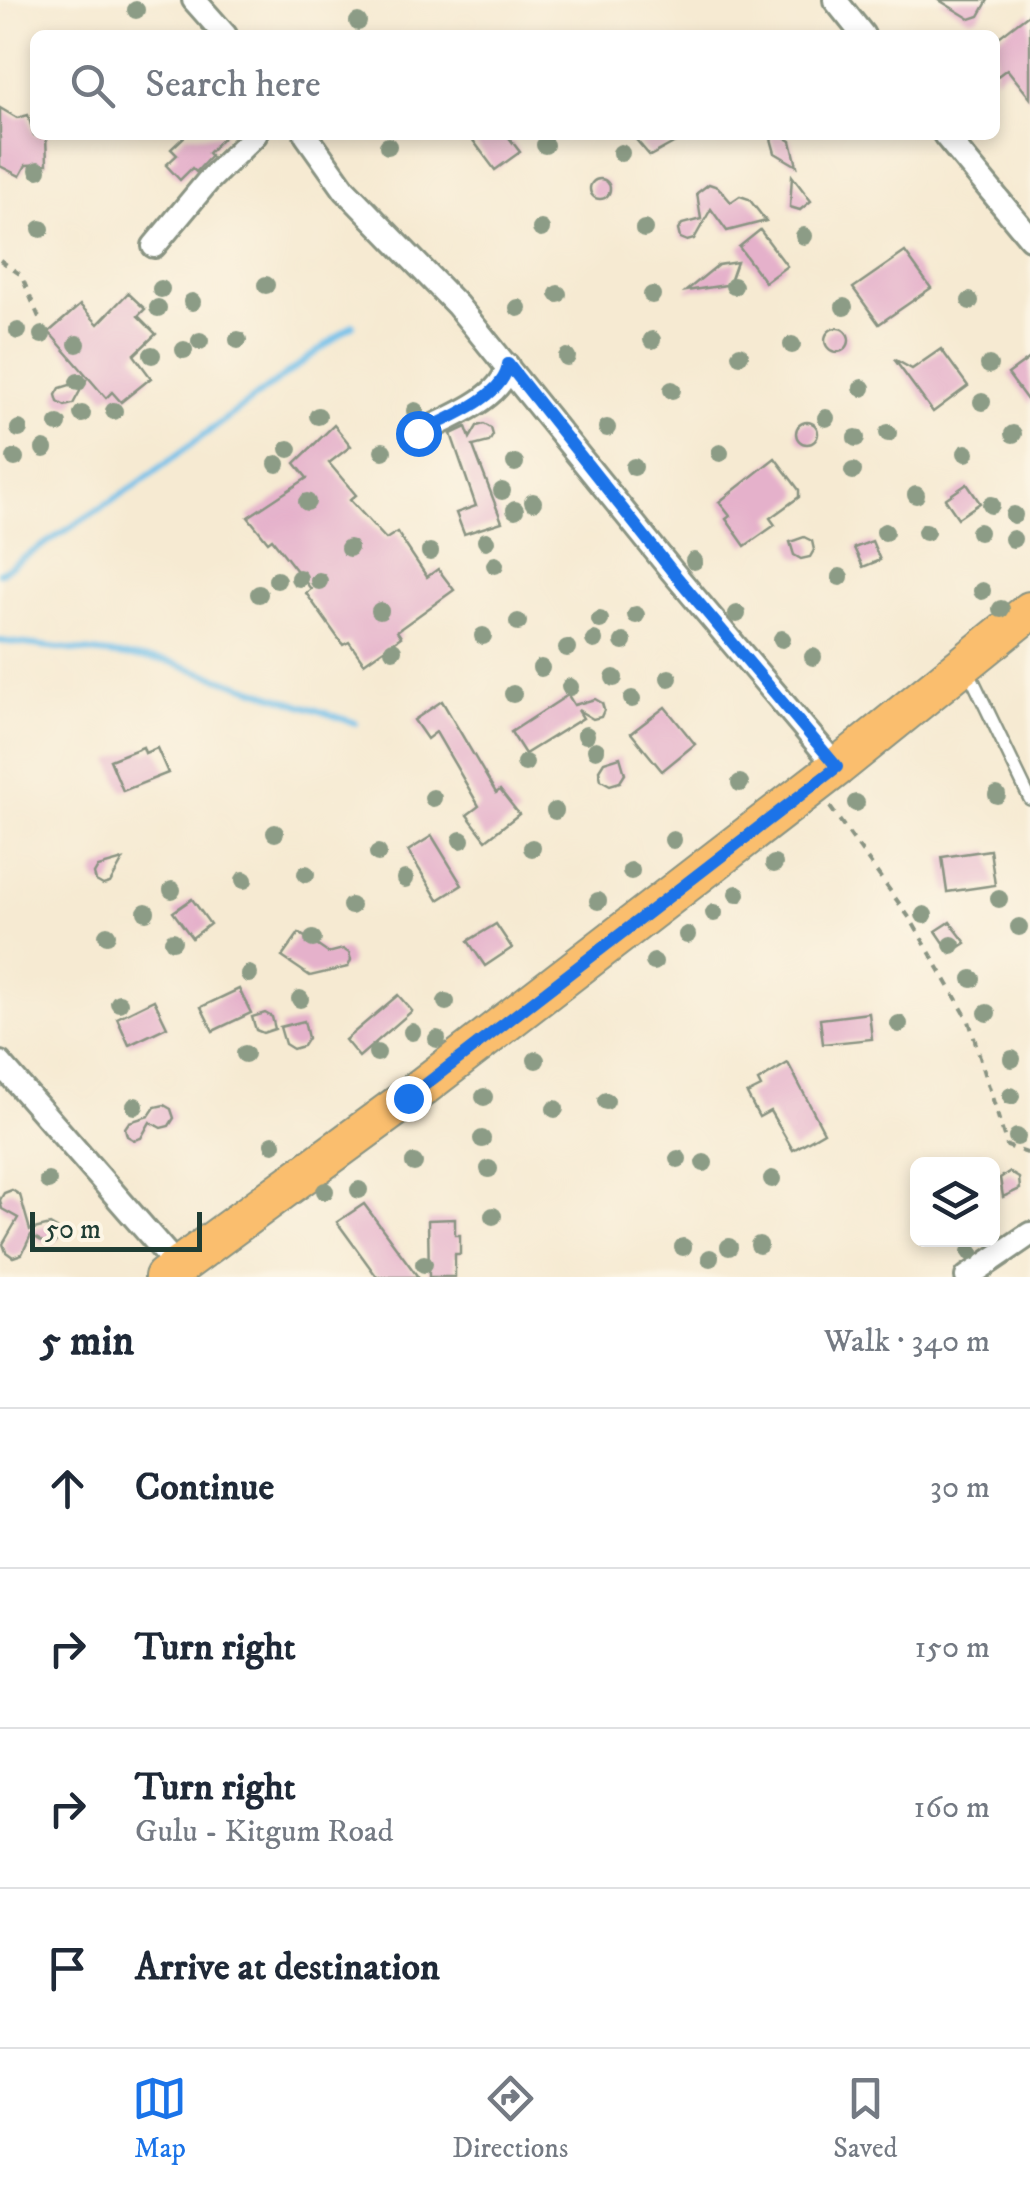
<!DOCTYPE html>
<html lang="en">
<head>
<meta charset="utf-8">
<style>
	body { margin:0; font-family:"IM FELL DW Pica",serif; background:#f2f2f3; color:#1f2937 }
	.controls { position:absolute; right:30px; bottom:30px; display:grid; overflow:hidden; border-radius:15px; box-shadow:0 5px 15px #0003 }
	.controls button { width:90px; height:90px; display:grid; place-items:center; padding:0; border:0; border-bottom:2px solid #e0e1e3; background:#fff; color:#1f2937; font:50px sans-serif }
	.scale { position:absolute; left:30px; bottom:25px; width:172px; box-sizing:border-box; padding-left:10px; border:5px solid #1f3d34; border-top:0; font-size:28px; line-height:35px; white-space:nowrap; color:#1f3d34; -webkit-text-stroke:8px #fcf5e5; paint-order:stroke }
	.stop { position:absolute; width:30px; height:30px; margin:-22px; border:8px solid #1a73e8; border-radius:50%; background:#fff }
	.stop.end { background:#1a73e8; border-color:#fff; box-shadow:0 2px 10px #0008 }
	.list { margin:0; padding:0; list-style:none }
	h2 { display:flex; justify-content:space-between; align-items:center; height:130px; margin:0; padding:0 40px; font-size:42px }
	h2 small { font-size:32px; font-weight:400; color:#747a83 }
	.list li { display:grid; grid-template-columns:65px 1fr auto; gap:30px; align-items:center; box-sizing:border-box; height:160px; padding:0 40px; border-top:2px solid #e0e1e3 }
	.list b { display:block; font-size:38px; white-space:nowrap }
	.list p { margin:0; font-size:32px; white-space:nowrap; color:#747a83 }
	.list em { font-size:32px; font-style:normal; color:#747a83 }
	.icon { flex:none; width:55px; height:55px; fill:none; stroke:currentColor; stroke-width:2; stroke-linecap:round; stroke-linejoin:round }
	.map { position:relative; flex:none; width:1030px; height:1277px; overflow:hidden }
	.search { position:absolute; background:#fff; box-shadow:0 5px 15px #0003; left:30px; right:30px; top:30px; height:110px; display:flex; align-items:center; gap:25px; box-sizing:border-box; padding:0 35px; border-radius:15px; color:#747a83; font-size:38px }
	.sheet { height:770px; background:#fff }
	nav { display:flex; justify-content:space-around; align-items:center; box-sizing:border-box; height:140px; border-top:2px solid #e0e1e3; background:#fff; font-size:28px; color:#747a83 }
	nav a { display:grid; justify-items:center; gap:5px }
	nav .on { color:#1a73e8 }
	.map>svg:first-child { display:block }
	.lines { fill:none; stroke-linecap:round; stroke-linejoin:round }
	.stream { stroke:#6fbfea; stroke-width:6 }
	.building { fill:#e5b1cb }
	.lane-casing { stroke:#8a9483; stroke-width:16 }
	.street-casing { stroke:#8a9483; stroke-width:28 }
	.primary-casing { stroke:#8a9483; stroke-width:42 }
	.path { stroke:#8a9483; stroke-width:4; stroke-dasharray:8 8; stroke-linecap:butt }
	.lane { stroke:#fff; stroke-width:11 }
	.street { stroke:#fff; stroke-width:22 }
	.primary { stroke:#fabe6e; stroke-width:38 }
	.tree { fill:#8c9c86 }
	.route { stroke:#1a73e8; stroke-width:12 }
</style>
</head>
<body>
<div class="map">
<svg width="1030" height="1277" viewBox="0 0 1030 1277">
	<rect width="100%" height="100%" fill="#fcf5e5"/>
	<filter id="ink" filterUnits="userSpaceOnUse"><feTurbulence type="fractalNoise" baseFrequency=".01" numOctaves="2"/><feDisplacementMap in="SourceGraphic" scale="20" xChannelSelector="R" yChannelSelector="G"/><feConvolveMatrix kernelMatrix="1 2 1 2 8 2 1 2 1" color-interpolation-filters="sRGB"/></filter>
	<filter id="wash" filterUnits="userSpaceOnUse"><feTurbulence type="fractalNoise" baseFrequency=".0048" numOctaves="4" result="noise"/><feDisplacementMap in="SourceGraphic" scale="40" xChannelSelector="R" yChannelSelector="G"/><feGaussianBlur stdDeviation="2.25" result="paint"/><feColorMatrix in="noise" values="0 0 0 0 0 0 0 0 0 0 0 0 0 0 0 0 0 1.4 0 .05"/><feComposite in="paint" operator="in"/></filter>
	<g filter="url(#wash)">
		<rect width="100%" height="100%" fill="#f6ead2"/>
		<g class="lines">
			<g class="stream">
				<polyline points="0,573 135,486 353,325"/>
				<polyline points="0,641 167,661 356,723"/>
			</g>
		</g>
		<g id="blocks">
			<g class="building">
				<polygon points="939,0 988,0 979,16 970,19"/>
				<polygon points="1030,13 1030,98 1007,69 995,78 995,40"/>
				<polygon points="0,108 17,118 28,115 34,135 46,135 47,164 26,165 20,176 0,166"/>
				<polygon points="186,135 226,135 208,153 211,156 196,172 192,168 180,180 166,165 177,155 171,149"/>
				<polygon points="469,135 507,135 520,152 495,170"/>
				<polygon points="632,135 688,135 650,156"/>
				<polygon points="770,135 781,135 791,141 797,166 775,153"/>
				<polygon points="792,176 811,201 800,210 790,207"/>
				<circle cx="600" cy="189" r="10"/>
				<polygon points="709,184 718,187 731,202 740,196 749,199 766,221 727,231 711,209 694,239 687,241 680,238 678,230 682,224 701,219 697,193"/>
				<polygon points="760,230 787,266 765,282 739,247"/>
				<polygon points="905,252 931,288 879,324 853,288"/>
				<polygon points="737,262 730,282 726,285 686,291 718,265"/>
				<polygon points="128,293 145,309 138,316 156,334 134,355 151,378 121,402 112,392 106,398 49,332 80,305 98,324"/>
				<circle cx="837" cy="340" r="12"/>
				<polygon points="941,349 968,386 933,412 894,359 912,369"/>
				<polygon points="1030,358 1030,404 1008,374"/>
				<polygon points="86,380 73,404 65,406 58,402 56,395 60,388"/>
				<circle cx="807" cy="433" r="11"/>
				<polygon points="484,424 491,428 493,435 489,442 473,446 502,522 464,534 456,513 476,506 451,434 466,427 470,438 477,426"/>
				<polygon points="334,425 351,446 329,463 356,495 350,500 386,539 397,532 427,577 438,569 454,590 397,631 401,637 364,663 349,642 343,645 306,593 311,589 272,539 268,542 248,517 307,478 295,463"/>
				<polygon points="775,458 799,490 799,497 770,518 775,525 745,546 726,519 730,516 719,502"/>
				<polygon points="967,484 980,503 958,518 945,499"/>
				<polygon points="804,537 812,541 814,550 810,557 801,559 794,555 790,542"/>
				<polygon points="872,541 880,560 863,567 854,548"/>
				<polygon points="568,695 574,705 595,699 602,703 604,710 601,717 593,719 578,710 583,718 525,754 511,732"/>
				<polygon points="442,701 496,793 500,790 519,814 486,840 467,815 479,806 436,732 427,739 414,720"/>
				<polygon points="665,707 695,744 662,771 631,733"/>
				<polygon points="143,747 145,753 157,748 168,773 123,791 110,760"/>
				<polygon points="620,757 625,774 620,782 610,785 601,780 599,770 604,762"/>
				<polygon points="432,836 462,885 438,900 408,851"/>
				<polygon points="990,850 995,885 947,892 942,857"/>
				<polygon points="123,860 110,883 103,885 96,881 94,874 98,867"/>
				<polygon points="192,899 210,924 192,938 173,912"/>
				<polygon points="950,922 966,943 951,953 936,931"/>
				<polygon points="496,924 512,948 485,966 468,941"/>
				<polygon points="299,933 328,953 343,949 349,953 351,960 348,967 310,976 282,957"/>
				<polygon points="239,989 251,1013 213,1031 201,1007"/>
				<polygon points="398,995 412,1011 359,1057 345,1040"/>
				<polygon points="154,1000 167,1027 129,1045 117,1018"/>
				<polygon points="265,1013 272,1017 275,1029 263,1033 256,1030 252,1017"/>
				<polygon points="869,1013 872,1039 823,1044 820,1019"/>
				<polygon points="304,1021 308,1038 303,1046 293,1049 285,1044 280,1027"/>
				<polygon points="788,1063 824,1132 793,1150 770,1111 759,1117 747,1094 761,1087 758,1081"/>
				<polygon points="164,1105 171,1109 174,1118 169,1126 161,1128 150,1122 141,1138 134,1140 127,1136 125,1128 129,1122 149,1116 155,1107"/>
				<polygon points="1009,1172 1019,1178 1020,1189 1003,1197 1000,1178"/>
				<polygon points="12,1190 20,1195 30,1230 50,1225 57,1229 59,1236 55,1243 48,1245 31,1235 22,1254 13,1257 6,1252 3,1244 18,1218 2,1209 0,1200 4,1193"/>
				<polygon points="364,1204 418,1277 377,1277 337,1222"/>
				<polygon points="455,1219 455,1235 460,1235 460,1254 455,1254 455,1277 429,1277 428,1220"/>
			</g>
		</g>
	</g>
	<g filter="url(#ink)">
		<use href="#blocks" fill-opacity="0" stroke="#8a9483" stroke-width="2.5"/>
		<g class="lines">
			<defs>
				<polyline id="lane" points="968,670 1030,799"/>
				<g id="street">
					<polyline points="194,0 225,35"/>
					<polyline points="835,0 863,35"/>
					<polyline points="306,135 345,190 457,305 672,571 837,767"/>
					<polyline points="945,135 1030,238"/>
					<polyline points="154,246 208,181 255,135"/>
					<path d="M419,433c27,-14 87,-36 88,-68"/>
					<polyline points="0,1063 179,1268"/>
					<polyline points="967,1277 1030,1234"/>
				</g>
				<polyline id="primary" points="164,1277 408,1098 837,767 1030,611"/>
			</defs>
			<use href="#lane" class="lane-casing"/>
			<use href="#street" class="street-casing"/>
			<use href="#primary" class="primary-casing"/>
			<g class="path">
				<polyline points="0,260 21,275 40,320"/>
				<polyline points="830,807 911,920 969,1021 1007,1146 1030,1154"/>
			</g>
			<use href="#lane" class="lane"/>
			<use href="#street" class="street"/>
			<use href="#primary" class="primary"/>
		</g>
		<g class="tree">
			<circle cx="136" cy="10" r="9"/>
			<circle cx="358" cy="22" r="9"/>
			<circle cx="545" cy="145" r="9"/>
			<circle cx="388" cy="146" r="9"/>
			<circle cx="621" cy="153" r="9"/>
			<circle cx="38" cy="170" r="9"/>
			<circle cx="41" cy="229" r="9"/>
			<circle cx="541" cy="229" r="9"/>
			<circle cx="644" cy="229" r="9"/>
			<circle cx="804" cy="236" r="9"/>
			<circle cx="266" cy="285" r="9"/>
			<circle cx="734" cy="286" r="9"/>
			<circle cx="161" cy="289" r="9"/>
			<circle cx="558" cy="294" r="9"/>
			<circle cx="652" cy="295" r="9"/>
			<circle cx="970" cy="301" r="9"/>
			<circle cx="192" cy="302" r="9"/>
			<circle cx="844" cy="307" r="9"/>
			<circle cx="158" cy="308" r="9"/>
			<circle cx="518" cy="308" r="9"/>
			<circle cx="18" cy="331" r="9"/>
			<circle cx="42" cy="335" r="9"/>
			<circle cx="238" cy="340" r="9"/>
			<circle cx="652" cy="340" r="9"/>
			<circle cx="200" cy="341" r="9"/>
			<circle cx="77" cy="344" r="9"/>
			<circle cx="792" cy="345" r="9"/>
			<circle cx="184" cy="350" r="9"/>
			<circle cx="152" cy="355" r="9"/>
			<circle cx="740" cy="355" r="9"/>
			<circle cx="567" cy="357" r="9"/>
			<circle cx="989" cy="365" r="9"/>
			<circle cx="78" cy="382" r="9"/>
			<circle cx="862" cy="388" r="9"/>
			<circle cx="672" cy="390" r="9"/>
			<circle cx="982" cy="402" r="9"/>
			<circle cx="114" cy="411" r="9"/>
			<circle cx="415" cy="411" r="9"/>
			<circle cx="82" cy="414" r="9"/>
			<circle cx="318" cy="416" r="9"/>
			<circle cx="826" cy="418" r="9"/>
			<circle cx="58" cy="424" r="9"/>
			<circle cx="607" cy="428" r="9"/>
			<circle cx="19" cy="429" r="9"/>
			<circle cx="888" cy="433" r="9"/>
			<circle cx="1013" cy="434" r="9"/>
			<circle cx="856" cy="438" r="9"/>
			<circle cx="44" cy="449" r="9"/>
			<circle cx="289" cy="449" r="9"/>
			<circle cx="383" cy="451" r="9"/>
			<circle cx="720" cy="453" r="9"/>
			<circle cx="966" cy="453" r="9"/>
			<circle cx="15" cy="458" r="9"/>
			<circle cx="515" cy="463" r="9"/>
			<circle cx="277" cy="464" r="9"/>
			<circle cx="634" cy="467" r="9"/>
			<circle cx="853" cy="471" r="9"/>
			<circle cx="502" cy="491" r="9"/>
			<circle cx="916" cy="495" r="9"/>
			<circle cx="307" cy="502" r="9"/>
			<circle cx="533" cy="502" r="9"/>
			<circle cx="991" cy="505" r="9"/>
			<circle cx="515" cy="510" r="9"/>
			<circle cx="1014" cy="515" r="9"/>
			<circle cx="885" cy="532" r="9"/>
			<circle cx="926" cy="532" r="9"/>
			<circle cx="979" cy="532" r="9"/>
			<circle cx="1013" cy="539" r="9"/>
			<circle cx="486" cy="541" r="9"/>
			<circle cx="349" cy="548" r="9"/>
			<circle cx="430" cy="552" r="9"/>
			<circle cx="694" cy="561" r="9"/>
			<circle cx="495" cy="565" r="9"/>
			<circle cx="840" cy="577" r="9"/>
			<circle cx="299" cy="578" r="9"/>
			<circle cx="277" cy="580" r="9"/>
			<circle cx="319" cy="581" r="9"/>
			<circle cx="982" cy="591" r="9"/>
			<circle cx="259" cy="594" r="9"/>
			<circle cx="1001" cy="609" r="9"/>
			<circle cx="380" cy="611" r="9"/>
			<circle cx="737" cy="614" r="9"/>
			<circle cx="636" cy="615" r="9"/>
			<circle cx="600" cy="620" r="9"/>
			<circle cx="518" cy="622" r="9"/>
			<circle cx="483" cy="636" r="9"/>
			<circle cx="782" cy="639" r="9"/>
			<circle cx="594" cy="640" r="9"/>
			<circle cx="623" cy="642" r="9"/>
			<circle cx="567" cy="648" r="9"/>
			<circle cx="393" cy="650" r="9"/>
			<circle cx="813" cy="657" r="9"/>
			<circle cx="541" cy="668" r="9"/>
			<circle cx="614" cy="678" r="9"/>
			<circle cx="669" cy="678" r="9"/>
			<circle cx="570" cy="687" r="9"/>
			<circle cx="513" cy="694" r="9"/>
			<circle cx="632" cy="699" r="9"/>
			<circle cx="586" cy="735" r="9"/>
			<circle cx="596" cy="750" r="9"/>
			<circle cx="525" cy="763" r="9"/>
			<circle cx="740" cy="783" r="9"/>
			<circle cx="997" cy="795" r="9"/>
			<circle cx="433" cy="798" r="9"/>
			<circle cx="856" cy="803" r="9"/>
			<circle cx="555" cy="811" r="9"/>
			<circle cx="275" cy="833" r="9"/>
			<circle cx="461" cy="840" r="9"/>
			<circle cx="673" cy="840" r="9"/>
			<circle cx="532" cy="848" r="9"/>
			<circle cx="378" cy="853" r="9"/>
			<circle cx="774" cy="864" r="9"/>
			<circle cx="631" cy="871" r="9"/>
			<circle cx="306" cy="874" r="9"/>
			<circle cx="405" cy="879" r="9"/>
			<circle cx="244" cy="880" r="9"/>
			<circle cx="172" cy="890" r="9"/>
			<circle cx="737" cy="894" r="9"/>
			<circle cx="999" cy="899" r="9"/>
			<circle cx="598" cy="901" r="9"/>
			<circle cx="351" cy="906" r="9"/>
			<circle cx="146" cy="912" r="9"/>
			<circle cx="714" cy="913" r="9"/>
			<circle cx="924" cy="915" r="9"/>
			<circle cx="1019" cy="927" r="9"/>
			<circle cx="107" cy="935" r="9"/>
			<circle cx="687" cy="935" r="9"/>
			<circle cx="313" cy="939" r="9"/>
			<circle cx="173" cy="941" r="9"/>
			<circle cx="952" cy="945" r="9"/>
			<circle cx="654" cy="962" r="9"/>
			<circle cx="249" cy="974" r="9"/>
			<circle cx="972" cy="979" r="9"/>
			<circle cx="300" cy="999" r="9"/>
			<circle cx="446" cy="1002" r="9"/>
			<circle cx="119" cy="1003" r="9"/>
			<circle cx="987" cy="1013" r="9"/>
			<circle cx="899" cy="1024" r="9"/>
			<circle cx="412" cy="1032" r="9"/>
			<circle cx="437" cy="1039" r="9"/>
			<circle cx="377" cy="1053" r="9"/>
			<circle cx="245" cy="1054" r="9"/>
			<circle cx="1012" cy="1059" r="9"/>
			<circle cx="536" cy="1060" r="9"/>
			<circle cx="1011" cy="1096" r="9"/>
			<circle cx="484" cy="1097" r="9"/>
			<circle cx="606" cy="1101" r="9"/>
			<circle cx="135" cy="1106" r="9"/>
			<circle cx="555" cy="1109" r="9"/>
			<circle cx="1017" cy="1137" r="9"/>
			<circle cx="482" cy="1139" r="9"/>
			<circle cx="273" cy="1144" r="9"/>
			<circle cx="678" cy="1159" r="9"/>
			<circle cx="414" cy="1163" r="9"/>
			<circle cx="704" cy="1163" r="9"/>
			<circle cx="489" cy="1169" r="9"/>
			<circle cx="772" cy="1179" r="9"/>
			<circle cx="48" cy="1181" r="9"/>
			<circle cx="359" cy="1190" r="9"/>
			<circle cx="325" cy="1191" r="9"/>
			<circle cx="493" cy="1216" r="9"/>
			<circle cx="759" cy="1245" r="9"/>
			<circle cx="683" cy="1247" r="9"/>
			<circle cx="729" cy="1247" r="9"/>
			<circle cx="970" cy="1252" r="9"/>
			<circle cx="710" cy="1258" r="9"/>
			<circle cx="424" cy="1264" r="9"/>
		</g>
	</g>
	<g class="lines" filter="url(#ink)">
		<path class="route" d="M408,1098l429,-331 -165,-196 -164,-207c-3,33 -62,55 -90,69"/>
	</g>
</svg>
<div class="controls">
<button><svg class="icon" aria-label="layers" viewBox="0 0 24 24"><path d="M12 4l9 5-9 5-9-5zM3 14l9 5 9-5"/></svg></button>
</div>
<div class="scale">50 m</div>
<div class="stop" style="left:418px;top:433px"></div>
<div class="stop end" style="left:408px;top:1098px"></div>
<div class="search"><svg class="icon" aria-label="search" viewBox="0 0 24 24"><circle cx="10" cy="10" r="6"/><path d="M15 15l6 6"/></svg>Search here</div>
</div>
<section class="sheet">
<h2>5 min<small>Walk · 340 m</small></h2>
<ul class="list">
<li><svg class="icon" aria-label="ahead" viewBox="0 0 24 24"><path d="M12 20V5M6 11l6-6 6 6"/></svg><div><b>Continue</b></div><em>30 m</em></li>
<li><svg class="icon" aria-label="right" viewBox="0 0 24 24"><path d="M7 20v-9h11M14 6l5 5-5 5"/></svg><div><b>Turn right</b></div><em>150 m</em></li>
<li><svg class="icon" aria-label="right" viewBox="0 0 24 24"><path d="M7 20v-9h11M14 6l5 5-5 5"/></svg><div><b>Turn right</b><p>Gulu - Kitgum Road</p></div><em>160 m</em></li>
<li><svg class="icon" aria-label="arrive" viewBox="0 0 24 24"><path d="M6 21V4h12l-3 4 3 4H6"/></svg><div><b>Arrive at destination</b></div></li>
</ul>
</section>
<nav>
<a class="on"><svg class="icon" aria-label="map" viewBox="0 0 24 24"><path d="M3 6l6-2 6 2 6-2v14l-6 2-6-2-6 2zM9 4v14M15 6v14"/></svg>Map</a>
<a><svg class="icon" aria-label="directions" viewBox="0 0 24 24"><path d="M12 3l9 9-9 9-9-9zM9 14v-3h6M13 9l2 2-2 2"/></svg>Directions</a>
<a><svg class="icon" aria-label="saved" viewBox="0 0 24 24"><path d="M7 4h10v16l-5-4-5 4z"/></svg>Saved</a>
</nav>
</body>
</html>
